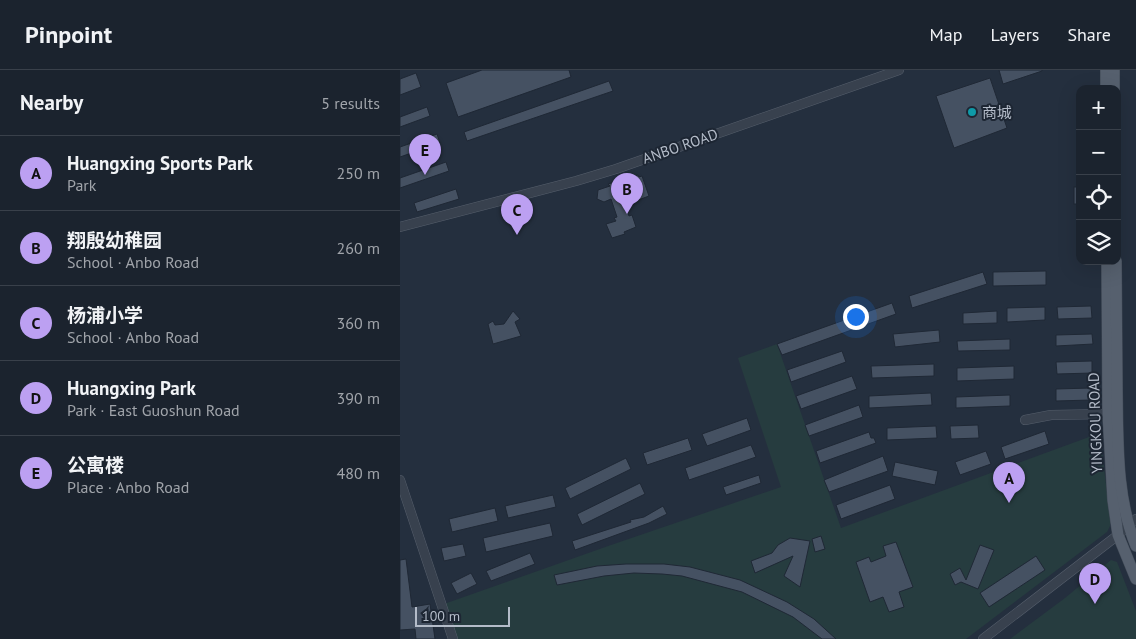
<!DOCTYPE html>
<html lang="en">
<head>
<meta charset="utf-8">
<style>
	body { margin:0; font-family:"PT Sans","Noto Sans SC",sans-serif; background:#242b36; color:#f1f3f6 }
	.controls { position:absolute; right:15px; top:15px; display:grid; overflow:hidden; border-radius:10px; box-shadow:0 5px 20px #0002 }
	.controls button { width:45px; height:45px; display:grid; place-items:center; padding:0; border:0; border-bottom:1px solid #39404a; background:#1b232e; color:#f1f3f6; font:25px sans-serif }
	.scale { position:absolute; left:15px; bottom:12px; width:95px; box-sizing:border-box; padding-left:5px; border:2px solid #b4bcc9; border-top:0; font-size:14px; line-height:18px; white-space:nowrap; color:#b4bcc9; -webkit-text-stroke:4px #1d2633; paint-order:stroke }
	.you { position:absolute; left:455px; top:246px; width:18px; height:18px; margin:-12px; border:4px solid #fff; border-radius:50%; background:#1a73e8; box-shadow:0 0 0 8px #1a73e833 }
	.badge { display:grid; place-items:center; width:32px; height:32px; border-radius:50%; background:#bca0f2; color:#111; font-size:16px; font-weight:700 }
	.pin { position:absolute; translate:-50% -41px; filter:drop-shadow(0 1px 2px #0008) }
	.pin::after { content:''; position:absolute; top:26px; width:18px; height:15px; background:inherit; clip-path:polygon(0 0,100% 0,50% 100%) }
	.list { margin:0; padding:0; list-style:none }
	h2 { display:flex; justify-content:space-between; align-items:center; height:65px; margin:0; padding:0 20px; font-size:21px }
	h2 small { font-size:16px; font-weight:400; color:#a0a4aa }
	.list li { display:grid; grid-template-columns:32px 1fr auto; gap:15px; align-items:center; box-sizing:border-box; height:75px; padding:0 20px; border-top:1px solid #39404a }
	.list b { display:block; font-size:19px; white-space:nowrap }
	.list p { margin:0; font-size:16px; white-space:nowrap; color:#a0a4aa }
	.list em { font-size:16px; font-style:normal; color:#a0a4aa }
	.icon { flex:none; width:28px; height:28px; fill:none; stroke:currentColor; stroke-width:2; stroke-linecap:round; stroke-linejoin:round }
	.map { position:relative; flex:none; width:736px; height:569px; overflow:hidden }
	header { display:flex; align-items:center; gap:30px; box-sizing:border-box; height:70px; padding:0 25px; background:#1b232e; border-bottom:1px solid #39404a }
	header strong { font-size:24px }
	nav { display:flex; gap:28px; margin-inline-start:auto; font-size:18px }
	main { display:flex }
	aside { flex:1; background:#1b232e }
	.map>svg:first-child { display:block }
	.green { fill:#263c3f }
	.building { fill:#455162; stroke:#1f2835 }
	.lines { fill:none; stroke-linecap:round; stroke-linejoin:round }
	.minor-casing { stroke:#565f6c; stroke-width:10 }
	.major-casing { stroke:#414a57; stroke-width:12 }
	.minor { stroke:#38414e; stroke-width:9 }
	.major { stroke:#56606e; stroke-width:11 }
	.culture-dot { fill:#0f9aa8; stroke:#1d2633; stroke-width:2 }
	.labels { text-anchor:middle; dominant-baseline:central; stroke-width:4; stroke-linejoin:round; paint-order:stroke }
	.poi-label { font-size:15px; fill:#b4bcc9; stroke:#1d2633; text-anchor:start }
	.street-label { font-size:15px; fill:#b4bcc9; stroke:#1d2633 }
</style>
</head>
<body>
<header>
<strong>Pinpoint</strong>
<nav><a>Map</a><a>Layers</a><a>Share</a></nav>
</header>
<main>
<aside>
<h2>Nearby<small>5 results</small></h2>
<ul class="list">
<li><span class="badge">A</span><div><b>Huangxing Sports Park</b><p>Park</p></div><em>250 m</em></li>
<li><span class="badge">B</span><div><b>翔殷幼稚园</b><p>School · Anbo Road</p></div><em>260 m</em></li>
<li><span class="badge">C</span><div><b>杨浦小学</b><p>School · Anbo Road</p></div><em>360 m</em></li>
<li><span class="badge">D</span><div><b>Huangxing Park</b><p>Park · East Guoshun Road</p></div><em>390 m</em></li>
<li><span class="badge">E</span><div><b>公寓楼</b><p>Place · Anbo Road</p></div><em>480 m</em></li>
</ul>
</aside>
<div class="map">
<svg width="736" height="569" viewBox="0 0 736 569">
	<rect width="100%" height="100%" fill="#242f3e"/>
	<g class="green">
		<polygon points="377,274 441,458 700,363 710,449 710,456 707,462 566,569 57,569 44,534 211,475 381,417 338,288"/>
		<polygon points="711,490 717,492 736,541 736,569 610,569 665,528"/>
	</g>
	<g class="building">
		<polygon points="82,0 169,0 171,7 58,47 46,13"/>
		<polygon points="599,0 642,0 642,1 603,14"/>
		<polygon points="16,3 21,17 0,25 0,9"/>
		<polygon points="590,8 607,58 554,78 536,26"/>
		<polygon points="209,11 213,21 67,71 64,62"/>
		<polygon points="27,37 30,46 0,57 0,47"/>
		<polygon points="37,64 40,73 0,87 0,77"/>
		<polygon points="46,92 49,101 0,118 0,108"/>
		<polygon points="238,105 239,107 242,106 249,126 225,135 229,146 232,145 236,157 224,162 225,164 212,168 206,154 216,151 214,148 217,147 211,129 204,132 197,129 198,120 210,116 208,114"/>
		<rect x="674" y="117" width="6" height="17"/>
		<polygon points="56,119 59,129 17,142 14,133"/>
		<polygon points="646,201 646,215 593,216 593,202"/>
		<polygon points="583,202 587,214 512,238 509,226"/>
		<polygon points="492,233 496,244 382,285 377,274"/>
		<polygon points="691,236 692,248 658,249 657,237"/>
		<polygon points="645,237 645,250 607,252 607,238"/>
		<polygon points="113,241 120,249 115,252 121,266 93,274 88,254 93,251 95,255 104,254"/>
		<polygon points="597,241 597,253 563,254 563,243"/>
		<polygon points="539,260 540,272 495,277 493,264"/>
		<polygon points="692,264 693,274 656,276 656,265"/>
		<polygon points="610,269 610,280 558,281 557,271"/>
		<polygon points="442,281 446,292 391,312 387,300"/>
		<polygon points="692,291 692,303 657,304 656,292"/>
		<polygon points="534,294 534,306 472,308 471,296"/>
		<polygon points="614,296 614,309 557,311 557,298"/>
		<polygon points="452,306 457,319 401,339 396,326"/>
		<polygon points="691,318 691,330 656,331 656,319"/>
		<polygon points="531,323 532,335 469,338 469,326"/>
		<polygon points="610,325 610,336 556,338 556,327"/>
		<polygon points="459,335 463,347 409,366 405,355"/>
		<polygon points="347,348 351,360 307,376 302,364"/>
		<polygon points="578,355 579,368 551,369 550,356"/>
		<polygon points="536,356 537,368 487,370 487,358"/>
		<polygon points="645,361 649,374 605,389 601,377"/>
		<polygon points="469,362 471,368 474,368 476,373 420,393 416,381"/>
		<polygon points="288,368 292,380 247,395 243,383"/>
		<polygon points="351,375 356,387 289,410 285,398"/>
		<polygon points="586,381 591,394 560,405 555,392"/>
		<polygon points="483,386 488,401 429,422 424,410"/>
		<polygon points="226,388 231,399 170,429 165,418"/>
		<polygon points="495,392 538,401 535,415 492,406"/>
		<polygon points="359,405 361,413 326,425 323,417"/>
		<polygon points="240,413 245,424 182,455 177,444"/>
		<polygon points="490,415 495,429 441,449 436,435"/>
		<polygon points="153,425 156,437 108,448 105,436"/>
		<polygon points="263,436 267,444 249,453 175,480 172,471 231,452 230,450 244,447"/>
		<polygon points="95,438 98,451 52,462 49,449"/>
		<polygon points="150,453 153,466 86,482 83,468"/>
		<polygon points="421,466 425,479 415,482 412,469"/>
		<polygon points="390,468 410,471 400,517 384,506 393,486 355,503 351,491 372,483 378,475"/>
		<polygon points="496,472 513,517 499,522 504,537 489,542 483,527 470,532 456,492 469,487 471,492 486,486 483,476"/>
		<polygon points="63,474 66,486 44,491 41,478"/>
		<polygon points="580,475 594,480 578,519 561,512 555,515 550,504 560,498 566,510"/>
		<polygon points="130,483 135,494 91,511 86,501"/>
		<polygon points="636,486 645,500 589,537 580,523"/>
		<polygon points="6,489 12,537 30,534 35,569 16,569 15,559 0,560 0,490"/>
		<polygon points="226,494 264,494 290,497 340,510 387,532 414,549 436,569 422,569 393,547 342,522 282,506 262,504 234,503 204,506 157,515 154,505 197,496"/>
		<polygon points="71,503 77,514 57,524 51,513"/>
	</g>
	<g class="lines">
		<defs>
			<g id="minor">
				<polyline points="0,157 176,111 216,99 499,0"/>
				<polyline points="625,350 651,345 708,344"/>
				<polyline points="0,410 53,569"/>
				<polyline points="583,569 718,465 736,449"/>
			</g>
			<g id="major">
				<polyline points="706,0 706,19"/>
				<polyline points="714,19 714,0"/>
				<polyline points="707,191 708,344 713,430 718,465 736,509"/>
				<path d="M716,191c0,44 1,87 1,130 1,52 -1,106 19,155"/>
			</g>
		</defs>
		<use href="#minor" class="minor-casing"/>
		<use href="#major" class="major-casing"/>
		<use href="#minor" class="minor"/>
		<use href="#major" class="major"/>
	</g>
	<circle class="culture-dot" cx="572" cy="42" r="5"/>
	<g class="labels">
		<g class="poi-label">
			<text x="582" y="42">商城</text>
		</g>
		<g class="street-label">
			<text transform="translate(280 76) rotate(-19)">ANBO ROAD</text>
			<text transform="translate(695 353) rotate(-92)">YINGKOU ROAD</text>
		</g>
	</g>
</svg>
<div class="controls">
<button>+</button>
<button>−</button>
<button><svg class="icon" aria-label="locate" viewBox="0 0 24 24"><circle cx="12" cy="12" r="6"/><path d="M12 2v4M12 18v4M2 12h4M18 12h4"/></svg></button>
<button><svg class="icon" aria-label="layers" viewBox="0 0 24 24"><path d="M12 4l9 5-9 5-9-5zM3 14l9 5 9-5"/></svg></button>
</div>
<div class="scale">100 m</div>
<div class="you"></div>
<div class="pin badge" style="left:609px;top:433px">A</div>
<div class="pin badge" style="left:227px;top:144px">B</div>
<div class="pin badge" style="left:117px;top:165px">C</div>
<div class="pin badge" style="left:695px;top:534px">D</div>
<div class="pin badge" style="left:25px;top:105px">E</div>
</div>
</main>
</body>
</html>
